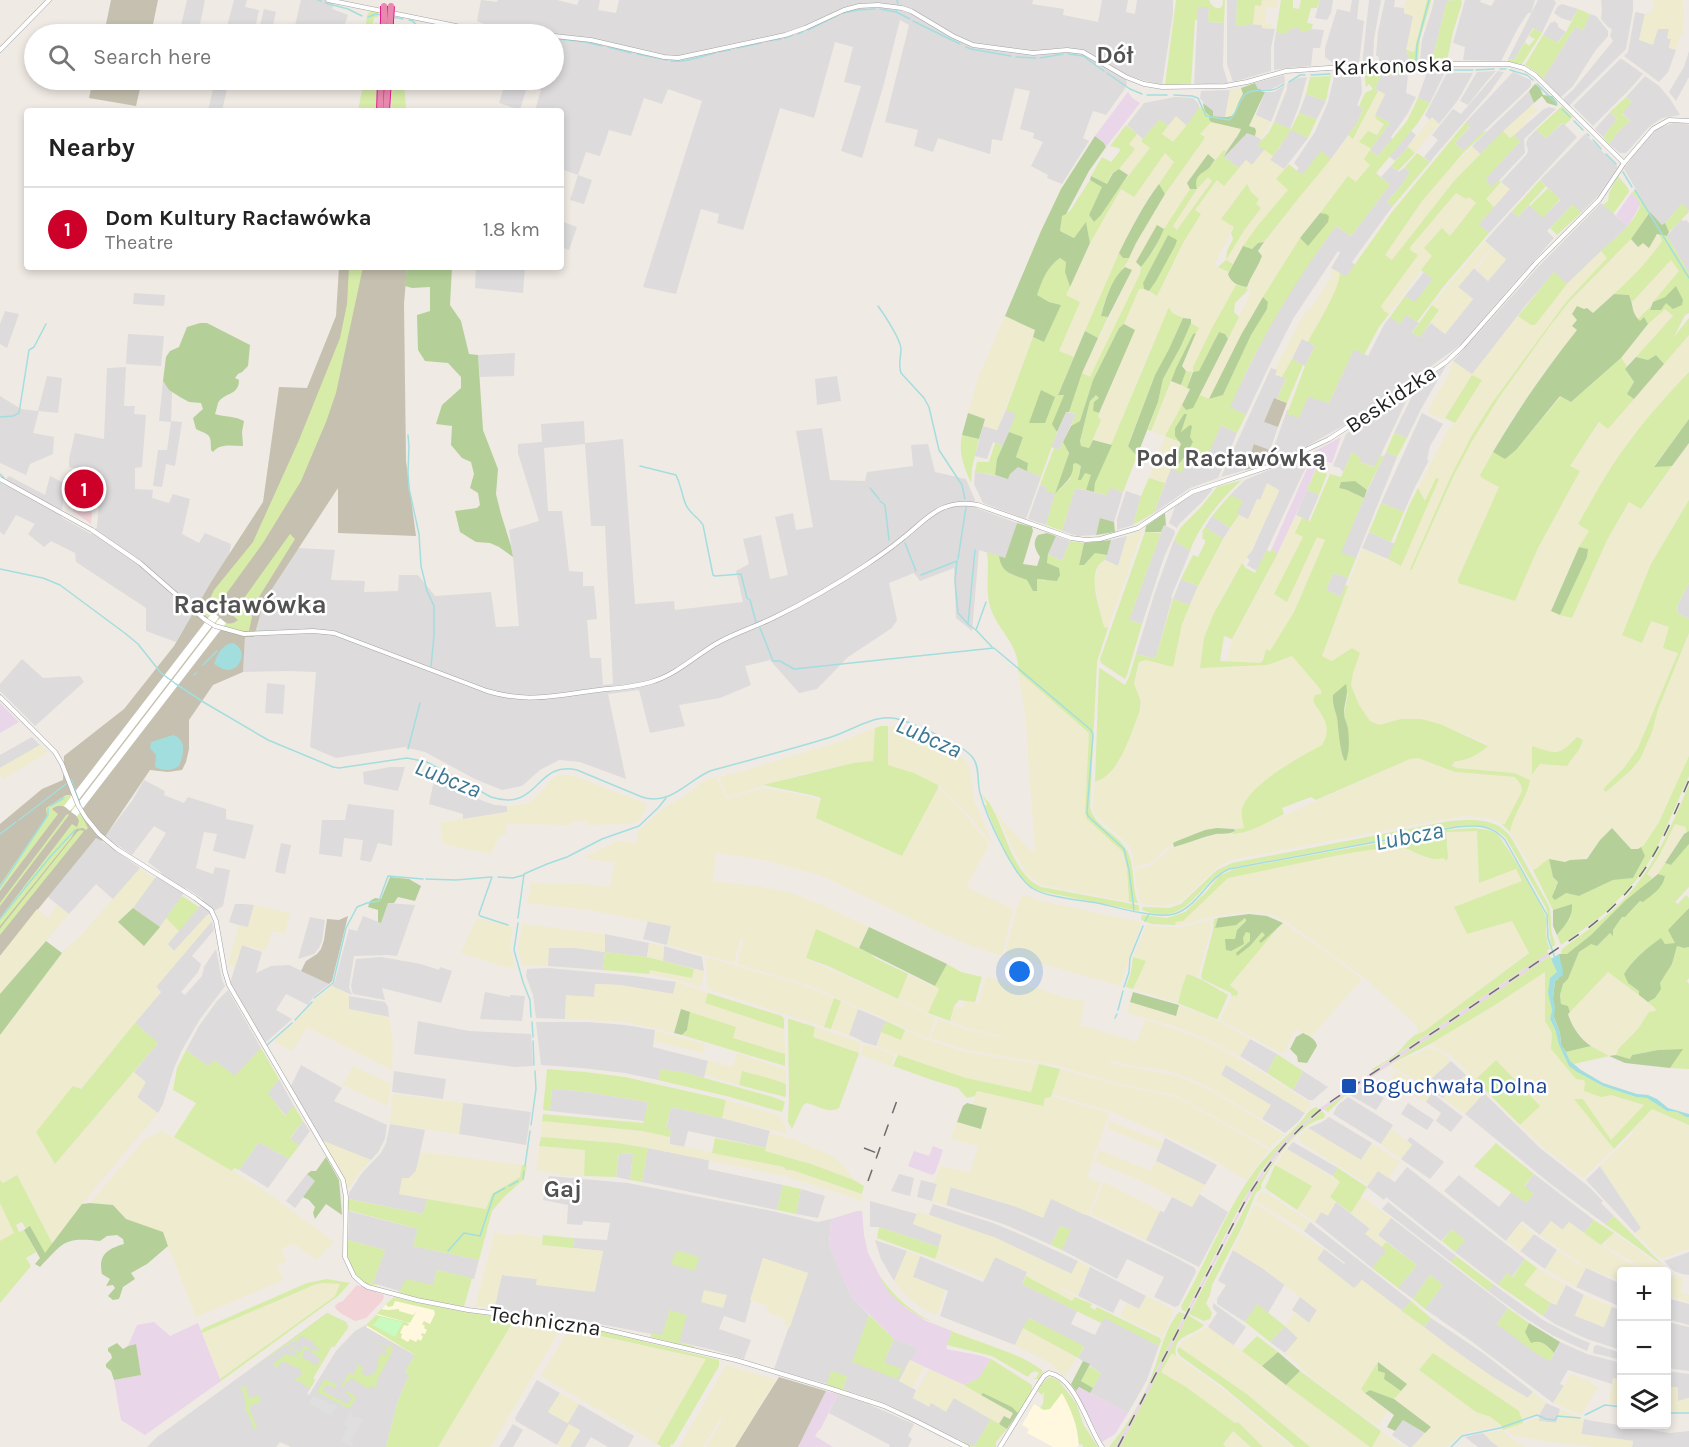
<!DOCTYPE html>
<html lang="en">
<head>
<meta charset="utf-8">
<style>
	body { margin:0; font-family:Karla,sans-serif; background:#f2f2f2; color:#222 }
	.controls { position:absolute; right:18px; bottom:18px; display:grid; overflow:hidden; border-radius:6px; box-shadow:0 3px 9px #0003 }
	.controls button { width:54px; height:54px; display:grid; place-items:center; padding:0; border:0; border-bottom:2px solid #e0e0e0; background:#fff; color:#222; font:30px sans-serif }
	.you { position:absolute; left:1020px; top:972px; width:21px; height:21px; margin:-15px; border:4px solid #fff; border-radius:50%; background:#1a73e8; box-shadow:0 0 0 9px #1a73e833 }
	.badge { display:grid; place-items:center; width:39px; height:39px; border-radius:50%; background:#cd002a; color:#fff; font-size:20px; font-weight:700 }
	.pin { position:absolute; translate:-50% -50%; border:3px solid #fff; box-shadow:0 2px 6px #0006 }
	.list { margin:0; padding:0; list-style:none }
	h2 { display:flex; justify-content:space-between; align-items:center; height:78px; margin:0; padding:0 24px; font-size:26px }
	h2 small { font-size:20px; font-weight:400; color:#767676 }
	.list li { display:grid; grid-template-columns:39px 1fr auto; gap:18px; align-items:center; box-sizing:border-box; height:84px; padding:0 24px; border-top:2px solid #e0e0e0 }
	.list b { display:block; font-size:22px; white-space:nowrap }
	.list p { margin:0; font-size:20px; white-space:nowrap; color:#767676 }
	.list em { font-size:20px; font-style:normal; color:#767676 }
	.icon { flex:none; width:33px; height:33px; fill:none; stroke:currentColor; stroke-width:2; stroke-linecap:round; stroke-linejoin:round }
	.map { position:relative; flex:none; width:1689px; height:1447px; overflow:hidden }
	.search { position:absolute; background:#fff; box-shadow:0 3px 9px #0003; left:24px; top:24px; width:540px; height:66px; display:flex; align-items:center; gap:15px; box-sizing:border-box; padding:0 21px; border-radius:33px; color:#767676; font-size:22px }
	.panel { position:absolute; background:#fff; box-shadow:0 3px 9px #0003; left:24px; top:108px; width:540px; height:162px; border-radius:6px }
	.map>svg:first-child { display:block }
	.residential { fill:#dddbdc; fill-rule:evenodd }
	.commercial { fill:#f1d3d8 }
	.industrial { fill:#e9d6e9 }
	.education { fill:#fff8de }
	.construction { fill:#c5c0af }
	.farmland { fill:#efebcf; fill-rule:evenodd }
	.grass { fill:#d7eca9; fill-rule:evenodd }
	.forest { fill:#b4d098 }
	.park { fill:#c7fbc0 }
	.parking { fill:#dfdfdf }
	.water { fill:#a3dedf }
	.pier { fill:#fff }
	.lines { fill:none; stroke-linecap:round; stroke-linejoin:round }
	.stream { stroke:#a3dedf; stroke-width:1.5 }
	.tertiary-casing { stroke:#a3a3a3; stroke-width:5 }
	.motorway-casing { stroke:#e11e89; stroke-width:8 }
	.tertiary { stroke:#fff; stroke-width:4 }
	.motorway { stroke:#ea89af; stroke-width:6 }
	.rail { stroke:#6d6d6d; stroke-width:1.5; stroke-dasharray:12 12; stroke-linecap:butt }
	.motorway-bridge-casing { stroke:#e11e89; stroke-width:8; stroke-linecap:butt }
	.motorway-bridge { stroke:#ea89af; stroke-width:6 }
	.transit-dot { fill:#1a4fb4; stroke:#fff; stroke-width:2 }
	.labels { text-anchor:middle; dominant-baseline:central; stroke-width:5; stroke-linejoin:round; paint-order:stroke }
	.street-label { font-size:22px; fill:#1f1f1f; stroke:#fff }
	.transit-label { font-size:22px; fill:#164399; stroke:#fff; text-anchor:start }
	.neighbourhood-label { font-size:24px; font-weight:bold; fill:#525252; stroke:#fff }
	.water-label { font-size:24px; font-style:italic; fill:#3c7892; stroke:#fff }
	.quarter-label { font-size:26px; font-weight:bold; fill:#525252; stroke:#fff }
</style>
</head>
<body>
<div class="map">
<svg width="1689" height="1447" viewBox="0 0 1689 1447">
	<rect width="100%" height="100%" fill="#f0eae4"/>
	<g class="residential">
		<polygon points="187,0 205,0 198,34 179,34"/>
		<polygon points="234,0 247,0 245,7 259,10 254,34 225,34"/>
		<polygon points="301,0 335,0 332,9 348,15 341,34 321,34 308,31 307,34 293,34"/>
		<polygon points="481,0 497,2 498,0 557,0 577,5 579,0 600,0 598,10 616,13 619,0 1033,0 1032,4 1064,9 1063,15 1098,22 1102,0 1128,0 1126,12 1135,14 1137,0 1173,0 1173,13 1162,85 1142,80 1125,74 1127,84 1124,90 1106,115 1093,111 1083,138 1089,141 1062,184 1047,178 1048,175 1031,166 1043,142 1033,138 1034,133 1020,129 1030,91 1015,88 1002,141 992,139 990,154 938,138 933,152 914,146 918,130 885,122 909,25 900,20 883,87 862,158 841,151 861,86 844,82 853,47 835,42 814,118 780,108 743,230 717,223 719,214 701,209 676,294 643,287 702,101 668,89 662,104 644,98 631,136 609,130 600,156 586,152 578,175 592,180 584,204 570,200 578,175 561,169 561,111 535,111 543,82 535,80 554,80 554,34 520,34 521,31 492,28 477,21"/>
		<polygon points="1227,0 1237,0 1236,26 1249,24 1262,25 1263,28 1275,29 1271,48 1271,71 1233,82 1227,64"/>
		<polygon points="1320,0 1333,0 1331,13 1327,20 1315,18"/>
		<polygon points="1352,0 1359,0 1357,19 1364,21 1359,63 1337,66 1325,57 1325,48 1337,9 1350,12"/>
		<polygon points="1369,0 1381,0 1374,39 1373,62 1368,64 1363,63 1363,56"/>
		<polygon points="1385,0 1395,0 1394,7 1404,8 1404,13 1413,16 1407,53 1411,61 1380,63 1378,56 1376,56 1378,32"/>
		<polygon points="1434,0 1456,0 1447,1 1432,61 1420,60 1422,40 1432,9"/>
		<polygon points="1465,0 1481,0 1480,2 1491,6 1495,0 1535,0 1531,13 1528,13 1518,28 1501,61 1463,60 1465,47 1453,43"/>
		<polygon points="1538,0 1554,0 1556,3 1542,33 1533,28 1514,60 1508,59"/>
		<polygon points="1601,0 1633,0 1633,11 1626,49 1569,106 1563,99 1573,90 1613,41 1610,36 1612,29 1608,27 1601,19 1602,10"/>
		<polygon points="1562,4 1578,9 1571,21 1561,18 1554,13 1558,6"/>
		<polygon points="1198,7 1209,7 1208,22 1224,23 1223,67 1228,83 1194,85"/>
		<polygon points="264,9 276,12 271,34 258,34"/>
		<polygon points="1636,12 1645,14 1639,40 1658,29 1670,29 1668,39 1671,39 1669,47 1676,50 1668,72 1659,82 1624,56 1628,52 1635,13"/>
		<polygon points="1590,14 1596,16 1608,31 1608,36 1595,51 1573,86 1561,97 1559,96 1543,79 1575,27 1583,30"/>
		<polygon points="1554,21 1558,24 1558,27 1566,32 1557,43 1543,35 1551,22 1552,23"/>
		<polygon points="1296,27 1299,28 1301,32 1311,29 1324,30 1320,48 1313,48 1311,66 1287,68 1274,70 1274,44 1276,32 1287,33 1289,29"/>
		<polygon points="1689,51 1689,77 1676,101 1669,92 1684,67"/>
		<polygon points="1620,59 1622,59 1643,74 1627,92 1593,126 1573,106"/>
		<polygon points="1496,71 1486,82 1468,105 1460,101 1477,72"/>
		<polygon points="1498,71 1504,72 1490,92 1438,152 1430,162 1424,157 1438,140 1432,135 1453,109 1461,114"/>
		<polygon points="1427,72 1443,72 1444,74 1430,103 1418,98"/>
		<polygon points="1513,72 1531,80 1531,86 1463,151 1455,143 1470,127 1466,122"/>
		<polygon points="1447,73 1473,73 1458,100 1439,124 1432,118 1430,120 1425,115"/>
		<polygon points="1403,74 1408,76 1406,93 1416,97 1408,113 1391,137 1393,140 1387,145 1378,156 1370,150 1390,123 1375,115 1385,94 1375,89 1381,75"/>
		<polygon points="1284,75 1285,82 1278,86 1271,89 1258,89 1255,83"/>
		<polygon points="1361,76 1362,93 1357,105 1363,109 1357,123 1331,159 1321,152 1302,175 1296,171 1299,168 1294,163 1315,132 1328,102 1334,77"/>
		<polygon points="1645,76 1659,86 1670,99 1680,115 1662,118 1649,127 1626,153 1620,153 1609,144 1618,132 1630,121 1622,113 1632,102 1626,97"/>
		<polygon points="1307,77 1299,106 1290,129 1274,122 1287,89 1287,84 1298,78"/>
		<polygon points="215,80 229,80 222,111 208,111"/>
		<polygon points="506,80 529,80 520,110 499,103"/>
		<polygon points="1285,85 1271,122 1256,115 1265,92 1274,92"/>
		<polygon points="1230,90 1225,118 1213,116 1213,111 1209,109 1200,98 1201,91"/>
		<polygon points="1529,91 1534,103 1480,154 1472,146"/>
		<polygon points="1306,94 1326,101 1317,119 1299,113"/>
		<polygon points="1175,97 1193,98 1199,104 1199,109 1187,126 1176,117 1168,126 1160,119 1143,139 1127,125 1144,103"/>
		<polygon points="1549,107 1556,109 1524,139 1525,153 1491,189 1486,178 1520,142 1514,135 1544,109"/>
		<polygon points="1610,112 1617,119 1603,137 1595,129"/>
		<polygon points="1677,122 1689,125 1689,211 1682,204 1663,225 1651,215 1624,169 1638,149 1654,132 1661,127"/>
		<polygon points="1563,123 1577,137 1489,233 1479,224 1509,189 1501,182 1527,154 1528,150 1526,144 1528,138 1536,130 1546,138"/>
		<polygon points="1291,129 1308,138 1284,169 1270,160 1279,148"/>
		<polygon points="1411,131 1416,135 1403,153 1395,161 1389,156"/>
		<polygon points="1247,132 1261,139 1265,149 1252,165 1246,160 1239,168 1224,157"/>
		<polygon points="1585,134 1618,167 1597,197 1581,213 1572,205 1547,231 1554,238 1460,345 1407,384 1348,423 1300,450 1268,464 1287,410 1298,414 1307,396 1329,403 1354,349 1368,356 1385,323 1390,317 1400,323 1406,315 1419,323 1412,332 1419,337 1431,323 1445,334 1473,299 1458,287 1474,268 1488,281 1506,259 1485,241 1512,211 1518,217 1529,205 1543,217 1560,200 1540,180"/>
		<polygon points="1391,166 1399,172 1404,168 1410,171 1404,182 1387,202 1392,207 1352,262 1355,265 1346,277 1331,268 1340,253 1338,251 1293,319 1270,364 1246,415 1229,407 1272,321 1309,262 1336,226 1351,236 1390,185 1381,177"/>
		<polygon points="1601,203 1628,226 1567,284 1554,273 1525,306 1472,375 1453,361 1540,265"/>
		<polygon points="1681,219 1683,221 1686,220 1689,223 1689,273 1667,236"/>
		<polygon points="563,222 577,227 569,250 561,247 561,228"/>
		<polygon points="476,267 525,267 523,293 475,288"/>
		<polygon points="1424,272 1433,279 1415,303 1405,296"/>
		<polygon points="134,293 165,295 164,306 133,304"/>
		<polygon points="5,311 19,314 7,348 0,344 0,324"/>
		<polygon points="128,334 164,336 161,366 126,364"/>
		<polygon points="1302,338 1315,346 1305,366 1292,359"/>
		<polygon points="515,353 514,376 480,377 478,355"/>
		<polygon points="1447,364 1421,409 1407,438 1394,433 1418,384"/>
		<polygon points="126,367 124,406 135,406 134,414 146,415 142,467 135,468 135,489 153,490 152,498 169,503 173,494 190,499 182,534 199,543 205,533 231,544 229,555 211,582 176,642 146,631 146,608 76,562 75,553 51,541 44,547 28,534 35,524 16,515 4,535 0,532 0,485 9,476 45,495 50,476 66,484 61,517 91,534 97,527 101,474 69,467 69,459 75,433 104,439 107,368"/>
		<polygon points="1271,368 1278,370 1276,375 1286,378 1277,399 1274,398 1264,422 1278,427 1270,450 1255,444 1245,470 1221,477"/>
		<polygon points="47,376 62,378 58,413 39,411 33,433 54,437 53,454 30,464 26,475 0,463 0,396 21,409 38,411"/>
		<polygon points="837,376 841,401 817,405 815,379"/>
		<polygon points="163,381 169,390 172,392 171,421 182,422 175,466 166,464 162,487 153,486 158,450 167,450 171,422 159,421"/>
		<polygon points="1404,395 1408,397 1375,467 1360,462 1352,452 1343,472 1340,468 1333,466 1346,434"/>
		<polygon points="1006,410 1017,414 1003,446 993,442 987,459 975,456 983,426 997,430"/>
		<polygon points="1066,412 1076,414 1059,450 1051,447"/>
		<polygon points="1422,413 1443,424 1430,446 1427,460 1429,460 1414,489 1404,512 1381,503"/>
		<path d="M584,421l1,22 38,-4 12,165 39,-3 1,9 68,-8 -7,-31 13,-7 -6,-25 18,-4 9,44 18,-4 -13,-58 18,-4 3,17 17,-3 -17,-96 26,-3 8,52 35,1 2,-9 46,-6 -2,-21 17,-1 7,28 31,7 9,21 1,8 41,15 -12,35 -26,-8 -7,81 -16,-13 -2,-50 -34,13 -6,-8 -25,10 8,37 -5,8 -44,29 -31,32 -18,4 -29,-33 -25,6 6,19 -31,13 -41,7 6,21 -35,7 -11,-43 -31,4 18,85 -46,-17 -21,-2 -19,10 -18,16 -20,4 -27,-11 -50,-27 -21,-5 -68,11 -26,-11 6,-75 -30,-1 -43,1 2,-35h9l10,-36 34,-53 37,2 -4,30 34,1 -1,11 34,-1 1,-16h19l17,21 56,-4 5,35 23,-1 -6,-69 -4,-27 30,-9 -21,-68v-9l24,-2 -1,-18zM585,444l6,82h14l8,158 -10,1 -2,-27h-11l-3,-38 10,-1 -3,-33h-11v-14l-14,-1 -7,-60h-14l-4,-63z"/>
		<polygon points="1221,425 1237,433 1218,478 1190,488 1154,513 1171,468 1181,472 1196,450 1206,457"/>
		<polygon points="1386,452 1397,457 1356,558 1340,554 1364,498"/>
		<polygon points="1310,453 1306,467 1257,571 1247,565 1250,560 1246,557 1252,551 1279,490 1260,500 1257,499 1248,520 1236,513 1230,495 1245,480"/>
		<polygon points="1018,466 1041,477 1026,519 983,503 974,484 975,472 1008,478 1010,474"/>
		<polygon points="1040,485 1047,487 1055,494 1046,525 1028,519"/>
		<polygon points="1109,487 1123,492 1114,522 1100,518 1096,535 1078,536 1062,531 1075,488 1106,495"/>
		<polygon points="1212,488 1212,490 1202,502 1179,524 1177,528 1169,523 1175,507 1178,504 1194,494"/>
		<polygon points="1307,490 1319,495 1308,521 1296,515"/>
		<polygon points="1126,491 1141,496 1133,525 1117,530 1117,519"/>
		<polygon points="1212,516 1230,528 1223,539 1205,527"/>
		<polygon points="1164,525 1174,530 1175,533 1164,557 1142,624 1129,620"/>
		<polygon points="1369,532 1395,544 1388,559 1362,548"/>
		<polygon points="1056,536 1070,541 1062,561 1048,554"/>
		<polygon points="1127,536 1118,566 1105,560 1111,540"/>
		<polygon points="1174,540 1190,551 1189,554 1171,597 1173,599 1181,579 1198,586 1190,605 1172,599 1157,653 1155,658 1152,658 1136,654 1155,592"/>
		<polygon points="1333,573 1348,578 1341,597 1326,590"/>
		<polygon points="1689,583 1689,619 1677,613 1678,604"/>
		<polygon points="22,659 43,678 80,676 84,682 35,726 0,691 0,684"/>
		<polygon points="267,683 285,685 283,714 265,713"/>
		<polygon points="32,737 40,745 0,768 0,755"/>
		<polygon points="390,767 405,767 398,791 364,784 363,772"/>
		<polygon points="435,776 483,801 495,805 507,806 507,812 463,819 463,814 429,804"/>
		<polygon points="144,780 165,791 164,795 184,803 188,797 226,809 226,819 254,825 245,859 213,851 217,834 204,832 196,868 213,874 215,867 230,870 223,906 207,915 174,951 167,944 199,907 203,899 186,888 182,896 160,927 133,908 154,879 162,873 148,862 166,833 154,826 132,855 105,836 132,801"/>
		<polygon points="348,804 394,810 392,846 378,843 371,862 360,860 363,840 344,838 342,857 319,854 322,820 345,820"/>
		<polygon points="96,837 140,868 114,900 96,884 69,914 48,897"/>
		<polygon points="281,843 291,845 285,874 275,872"/>
		<polygon points="388,903 415,905 397,956 388,955 354,956 349,987 352,995 332,986 335,981 349,929 357,931 363,916 381,923"/>
		<polygon points="235,904 244,904 254,905 248,928 229,922"/>
		<polygon points="310,917 325,920 322,941 319,948 314,954 298,959"/>
		<polygon points="212,921 214,930 192,956 201,964 198,972 181,992 185,995 202,976 204,967 216,949 222,980 225,986 200,1019 182,1050 174,1068 163,1104 158,1113 137,1097 134,1072 158,1043 135,1023 161,992 156,987"/>
		<polygon points="648,921 671,926 667,945 643,939"/>
		<polygon points="605,934 649,943 647,957 605,952 603,970 548,966 548,948 576,948 605,952"/>
		<polygon points="242,945 262,952 256,973 271,966 289,965 329,984 313,997 308,1005 286,994 276,1010 292,1019 264,1044 230,983"/>
		<polygon points="664,946 702,957 704,971 663,961"/>
		<polygon points="381,957 421,964 439,970 440,967 452,971 441,1003 382,988 385,1000 353,994 351,986 356,959"/>
		<polygon points="548,968 635,976 676,982 673,994 620,985 595,984 595,997 566,996 565,1019 536,1018 533,995 526,976 527,969"/>
		<polygon points="228,990 261,1048 235,1077 214,1060 209,1067 186,1050 199,1026 217,1001"/>
		<polygon points="485,992 510,997 510,995 525,996 522,1021 480,1019"/>
		<polygon points="349,996 385,1002 388,1007 389,1017 348,1009"/>
		<polygon points="858,1009 886,1021 876,1046 863,1042 858,1039 849,1035"/>
		<polygon points="418,1021 469,1031 531,1034 533,1066 515,1067 414,1054"/>
		<polygon points="536,1022 588,1022 625,1025 655,1030 653,1047 708,1061 704,1078 679,1071 672,1071 661,1069 658,1080 625,1073 582,1068 541,1065"/>
		<polygon points="1250,1039 1277,1054 1267,1073 1240,1056"/>
		<polygon points="1451,1061 1466,1075 1443,1098 1424,1085"/>
		<polygon points="1226,1064 1305,1113 1298,1122 1285,1133 1262,1119 1270,1105 1221,1075"/>
		<polygon points="301,1065 342,1088 334,1101 387,1125 385,1139 378,1152 371,1160 323,1142 290,1088"/>
		<polygon points="394,1071 446,1079 443,1099 392,1092"/>
		<polygon points="1303,1071 1328,1087 1313,1100 1309,1100 1293,1090"/>
		<polygon points="279,1079 294,1106 286,1116 267,1093"/>
		<polygon points="1363,1086 1384,1098 1376,1110 1350,1095"/>
		<polygon points="552,1089 580,1091 648,1102 644,1121 550,1111"/>
		<polygon points="1432,1093 1463,1117 1451,1132 1436,1121 1441,1113 1426,1102"/>
		<polygon points="1484,1093 1540,1148 1588,1186 1603,1201 1601,1203 1614,1216 1605,1224 1552,1185 1465,1114"/>
		<polygon points="1348,1097 1393,1125 1381,1144 1333,1114 1338,1105"/>
		<polygon points="463,1103 531,1112 526,1145 459,1134"/>
		<polygon points="1408,1103 1434,1120 1427,1130 1401,1114"/>
		<polygon points="671,1107 722,1118 770,1131 766,1148 688,1131 684,1147 669,1144 671,1130 666,1129"/>
		<polygon points="1329,1117 1372,1143 1361,1160 1308,1128 1322,1122"/>
		<polygon points="303,1121 310,1131 299,1146 290,1139"/>
		<polygon points="390,1124 425,1130 416,1171 409,1178 399,1194 427,1199 423,1214 349,1199 349,1193 362,1173 381,1153 386,1143"/>
		<polygon points="1410,1137 1444,1162 1430,1179 1401,1159 1412,1145 1407,1140"/>
		<polygon points="1165,1138 1217,1165 1205,1185 1156,1161"/>
		<polygon points="259,1142 289,1159 268,1188 239,1170"/>
		<polygon points="1293,1142 1338,1168 1333,1176 1287,1149"/>
		<polygon points="648,1148 709,1160 708,1169 783,1185 777,1210 642,1182"/>
		<polygon points="619,1153 633,1154 630,1180 616,1177"/>
		<polygon points="1600,1166 1641,1228 1635,1233 1586,1180"/>
		<polygon points="1407,1167 1525,1259 1512,1277 1507,1273 1498,1285 1455,1252 1464,1240 1452,1229 1441,1241 1386,1197 1384,1200 1367,1187 1378,1171 1395,1182"/>
		<polygon points="307,1174 315,1181 295,1208 286,1201"/>
		<polygon points="899,1174 914,1178 910,1196 891,1191"/>
		<polygon points="1534,1174 1594,1220 1584,1233 1569,1222 1562,1230 1551,1221 1540,1235 1522,1221 1506,1241 1444,1191 1459,1175 1499,1207 1512,1191 1524,1187"/>
		<polygon points="549,1176 628,1183 772,1211 818,1222 831,1219 829,1245 851,1296 869,1315 853,1362 884,1362 894,1339 918,1348 912,1361 910,1360 899,1381 916,1390 913,1398 929,1406 931,1403 954,1398 991,1419 974,1447 887,1404 843,1389 847,1376 827,1384 774,1369 808,1273 763,1258 745,1323 724,1316 719,1329 751,1340 744,1359 713,1350 679,1342 670,1310 662,1336 589,1322 494,1310 502,1275 537,1279 536,1285 598,1275 603,1251 573,1248 574,1238 607,1240 610,1223 583,1221 582,1225 567,1224 568,1205 543,1200"/>
		<polygon points="921,1180 937,1184 932,1201 917,1197"/>
		<polygon points="950,1187 1014,1206 1043,1217 1051,1198 1171,1255 1195,1268 1196,1272 1179,1305 1175,1307 1154,1297 1164,1277 1127,1259 1117,1279 1062,1250 1070,1230 1060,1226 1051,1245 1006,1225 946,1205"/>
		<polygon points="801,1189 825,1196 818,1218 796,1214"/>
		<polygon points="1199,1194 1228,1212 1199,1267 1146,1240 1160,1211 1164,1212 1172,1197 1192,1207"/>
		<polygon points="870,1201 917,1214 913,1224 942,1235 939,1247 879,1227 870,1227"/>
		<polygon points="1336,1202 1370,1229 1366,1233 1387,1251 1372,1268 1315,1222 1321,1212 1328,1215"/>
		<polygon points="1388,1202 1456,1256 1451,1262 1382,1209"/>
		<polygon points="933,1204 993,1223 1024,1236 1078,1261 1072,1274 996,1238 929,1215"/>
		<polygon points="349,1211 418,1229 413,1246 479,1260 474,1279 437,1270 433,1285 399,1291 373,1283 385,1250 348,1240"/>
		<polygon points="1391,1218 1508,1308 1497,1324 1550,1361 1560,1342 1587,1354 1621,1363 1621,1380 1613,1378 1612,1384 1568,1370 1560,1384 1564,1386 1553,1403 1471,1341 1425,1309 1443,1285 1430,1275 1413,1299 1398,1288 1417,1265 1378,1235"/>
		<polygon points="1310,1222 1411,1301 1402,1311 1362,1280 1354,1289 1317,1259 1324,1249 1344,1264 1345,1263 1304,1231"/>
		<polygon points="1534,1234 1557,1250 1545,1269 1520,1251"/>
		<polygon points="875,1240 907,1251 894,1281 881,1259"/>
		<polygon points="1233,1250 1262,1268 1285,1284 1268,1313 1257,1305 1245,1322 1217,1304 1217,1299 1226,1285 1218,1281"/>
		<polygon points="1689,1252 1689,1275 1682,1274 1674,1271 1664,1261"/>
		<polygon points="920,1256 983,1282 995,1257 1027,1272 1022,1284 1077,1311 1071,1324 1095,1335 1104,1317 1159,1346 1147,1380 1128,1413 1090,1393 1101,1373 1078,1358 1084,1347 1029,1318 1015,1345 940,1316 948,1291 913,1277"/>
		<polygon points="1090,1267 1146,1296 1139,1309 1120,1299 1113,1313 1078,1296"/>
		<polygon points="1586,1268 1621,1284 1621,1307 1576,1287"/>
		<polygon points="1493,1284 1543,1320 1575,1337 1590,1343 1587,1351 1552,1335 1519,1314 1488,1291"/>
		<polygon points="1566,1285 1584,1295 1575,1315 1603,1327 1612,1307 1621,1310 1621,1350 1587,1339 1555,1324 1543,1316 1551,1303 1556,1305"/>
		<polygon points="1300,1297 1317,1310 1309,1323 1292,1310"/>
		<polygon points="1667,1298 1689,1304 1689,1325 1667,1319"/>
		<polygon points="1213,1303 1246,1327 1233,1346 1208,1327 1217,1313 1213,1308"/>
		<polygon points="327,1313 346,1322 348,1326 334,1347 332,1346 328,1353 313,1378 315,1380 307,1394 309,1395 336,1351 355,1331 366,1325 415,1355 405,1372 409,1375 398,1401 386,1447 291,1447 280,1442 276,1447 147,1447 157,1437"/>
		<polygon points="1431,1318 1483,1353 1533,1392 1528,1398 1491,1376 1450,1347 1424,1327"/>
		<polygon points="1667,1322 1689,1327 1689,1371 1667,1368"/>
		<polygon points="1285,1326 1298,1338 1285,1353 1270,1342"/>
		<polygon points="1597,1345 1621,1353 1621,1360 1593,1353 1594,1346"/>
		<polygon points="1666,1371 1689,1374 1689,1398 1678,1401 1678,1387 1667,1387"/>
		<polygon points="537,1380 560,1393 548,1412 568,1423 579,1404 634,1436 628,1447 608,1447 591,1437 585,1447 570,1447 580,1431 570,1425 557,1445 516,1421 515,1418"/>
		<polygon points="838,1394 868,1404 914,1424 908,1436 912,1439 908,1447 889,1447 890,1445 829,1413"/>
		<polygon points="1546,1403 1560,1409 1557,1423 1539,1421 1540,1413"/>
		<polygon points="1584,1419 1593,1421 1670,1433 1689,1431 1689,1447 1632,1447 1633,1441 1581,1434"/>
		<polygon points="1403,1420 1425,1433 1412,1447 1409,1447 1392,1435"/>
		<polygon points="513,1424 523,1430 513,1447 499,1447"/>
		<polygon points="1483,1433 1493,1443 1499,1447 1478,1447 1465,1437"/>
	</g>
	<g class="commercial">
		<polygon points="77,471 92,475 95,477 91,524 73,511 76,492"/>
		<polygon points="357,1285 384,1295 383,1300 366,1318 355,1321 342,1314 336,1309 335,1306 338,1303 343,1301"/>
	</g>
	<g class="industrial">
		<polygon points="1128,92 1132,98 1140,103 1106,147 1104,143 1095,136"/>
		<polygon points="1632,192 1641,204 1628,226 1616,215"/>
		<polygon points="1341,437 1332,463 1319,460 1307,490 1277,555 1272,548 1315,451"/>
		<polygon points="0,703 19,722 0,733"/>
		<polygon points="1548,953 1550,956 1324,1109 1300,1129 1283,1148 1270,1164 1244,1206 1120,1447 1115,1447 1132,1417 1251,1188 1272,1157 1285,1140 1319,1109 1340,1094"/>
		<polygon points="933,1146 943,1150 935,1173 932,1175 908,1166 914,1151 929,1156"/>
		<polygon points="857,1211 862,1211 864,1235 868,1253 885,1286 906,1308 926,1321 952,1331 946,1349 978,1355 991,1359 979,1378 964,1385 912,1361 918,1348 894,1339 851,1296 829,1245 831,1219"/>
		<polygon points="154,1322 170,1336 198,1323 221,1381 145,1435 121,1420 114,1380 141,1375 135,1344 128,1346 137,1325"/>
		<polygon points="1078,1387 1128,1413 1115,1434 1102,1442 1076,1391"/>
		<polygon points="826,1391 838,1394 820,1430 819,1430 815,1436 833,1447 798,1447"/>
	</g>
	<g class="education">
		<polygon points="392,1298 441,1309 415,1355 366,1327"/>
		<polygon points="1062,1392 1069,1404 1076,1423 1079,1446 1075,1447 1053,1447 1027,1433 1029,1429 1022,1425 1034,1404 1044,1410"/>
	</g>
	<g class="construction">
		<polygon points="111,0 158,0 151,34 104,34"/>
		<polygon points="93,80 142,80 136,106 89,98"/>
		<polygon points="339,267 407,267 404,304 406,461 416,536 338,533 338,488 264,601 254,637 245,637 243,672 213,685 189,720 189,749 186,762 182,770 168,772 150,770 102,841 96,838 0,956 0,824 42,789 63,780 64,756 124,709 174,646 211,582 263,502 279,387 307,388 336,316"/>
		<polygon points="1274,398 1287,403 1278,427 1264,422"/>
		<polygon points="1254,444 1270,450 1265,465 1245,470"/>
		<polygon points="348,916 332,981 329,984 301,971 306,961 317,954 321,949 324,940 327,919 339,920"/>
		<polygon points="779,1377 826,1391 798,1447 735,1447"/>
	</g>
	<g class="farmland">
		<polygon points="1262,0 1278,0 1277,8 1266,7 1265,24 1272,24 1272,29 1262,28 1262,25 1253,24 1255,5 1261,5"/>
		<polygon points="1405,0 1427,0 1414,52 1406,50 1413,16 1404,13"/>
		<polygon points="1653,0 1683,0 1683,9 1684,9 1683,34 1681,35 1676,50 1669,48 1671,39 1667,38 1669,29 1658,29 1653,45 1639,40 1645,14 1653,12"/>
		<polygon points="1241,88 1244,94 1233,116 1229,118 1225,118 1230,90"/>
		<polygon points="1378,91 1385,94 1375,115 1377,119 1384,123 1369,148 1370,165 1356,182 1348,176 1300,238 1241,335 1214,393 1209,399 1200,395 1251,292 1246,289 1258,251 1298,199 1342,145 1348,135 1354,139"/>
		<polygon points="1532,105 1538,111 1525,121 1527,123 1510,139 1503,131"/>
		<polygon points="1256,115 1271,122 1261,139 1255,136 1256,131 1249,126"/>
		<polygon points="1176,116 1187,126 1173,142 1162,134"/>
		<polygon points="1432,117 1439,124 1415,153 1408,147"/>
		<polygon points="1211,122 1241,128 1241,130 1226,151 1224,151 1215,160 1208,155 1187,183 1190,189 1164,229 1157,226 1151,236 1137,262 1141,267 1140,274 1090,378 1082,373 1132,271 1125,267 1136,243 1167,189 1202,142 1199,134"/>
		<polygon points="1137,134 1143,139 1142,142 1150,148 1128,175 1119,169 1134,150 1129,144"/>
		<polygon points="1472,146 1480,154 1454,181 1392,260 1389,259 1384,255 1422,201 1450,168"/>
		<polygon points="1265,149 1273,156 1270,160 1284,169 1276,179 1288,190 1258,225 1243,246 1233,264 1226,260 1245,229 1261,208 1256,204 1259,198 1251,192 1246,185 1221,218 1234,227 1214,265 1229,272 1228,274 1230,279 1236,285 1212,328 1193,367 1193,372 1186,371 1182,366 1196,325 1191,323 1190,319 1183,318 1172,313 1169,308 1142,369 1112,445 1093,440 1098,428 1098,417 1100,410 1134,330 1124,324 1139,289 1149,291 1157,296 1183,243 1201,215 1195,211 1217,180 1224,185 1246,160 1252,165"/>
		<polygon points="1165,153 1174,161 1174,164 1147,199 1130,230 1115,263 1074,357 1059,351 1080,302 1066,295 1090,243 1121,189 1134,197"/>
		<polygon points="1208,177 1212,180 1178,230 1172,226 1197,189"/>
		<polygon points="1501,182 1510,189 1494,207 1485,199"/>
		<polygon points="1457,193 1466,199 1469,196 1476,203 1449,236 1441,228 1425,247 1432,256 1389,314 1384,312 1381,306 1418,255 1410,250 1411,246"/>
		<path d="M1659,234l3,7 -9,13 -21,23 -39,36 -6,-5 -15,6 5,6v10l-34,43 -34,51 -29,51 19,12 -41,92 57,22 23,-53 41,-76 -9,-6 30,-44 8,6 81,-93v37l-21,22 -40,48 -27,43 -23,39 11,7 -14,24 -24,56 21,7 35,-78 23,-38 12,7 47,-66v57l-38,64 -29,70 20,9 8,-22 19,6 9,26 -40,95 -14,20 -21,21 3,2 25,-21 21,-38 6,-23 31,-76v123l-30,66 -15,23 -6,4h-7l-19,-21 -12,12 -13,18 -17,2 -5,2 -16,-3 -9,8 -7,3 -23,-38 1,-10 18,-34 -15,-15 -57,-5 -5,-3 1,-3 8,-1 27,-17 -48,-20 -39,-5 -22,6 -9,-4 -11,-16 -8,-20 2,-12 7,-20 -28,8 -10,-5 40,-108 39,18 37,-87h-2l-11,22 -7,-13 32,-62 4,-2 27,-44 -9,-5 -29,45 -14,-7 -1,-3 22,-38 3,-11 19,13 46,-58 13,9 36,-41 34,-33 7,6 -42,45 -74,101 -20,32 -22,43 -40,90 3,-1 41,-92 26,-49 18,-27 52,-73 19,-24 62,-63 7,8zM1577,737l-1,19 -9,10 -27,-2 15,-11 9,-2z"/>
		<polygon points="1485,241 1492,247 1458,287 1473,299 1445,334 1431,323 1439,311 1432,305"/>
		<polygon points="1493,248 1506,260 1488,281 1476,270"/>
		<polygon points="1671,260 1679,271 1651,306 1638,319 1633,315 1632,302"/>
		<polygon points="1331,268 1340,273 1339,279 1335,292 1308,342 1302,339 1282,377 1275,375 1277,371 1275,369 1307,309 1310,310 1331,277"/>
		<polygon points="1665,309 1673,316 1627,366 1621,358 1648,324"/>
		<polygon points="1005,316 1036,330 997,430 983,426 985,419 968,413 978,378"/>
		<polygon points="1171,381 1190,389 1165,436 1181,444 1165,483 1149,478 1165,437 1151,431"/>
		<polygon points="1267,483 1279,490 1278,494 1251,551 1228,586 1214,613 1201,668 1267,665 1292,656 1321,690 1321,694 1313,701 1327,725 1327,736 1322,745 1261,783 1242,809 1244,828 1217,828 1205,830 1177,841 1163,851 1152,862 1134,867 1132,852 1129,845 1095,815 1093,809 1095,782 1100,781 1119,762 1139,713 1141,705 1134,683 1140,662 1146,660 1173,666 1182,624 1198,586 1222,542 1239,515 1248,519 1258,499 1260,500"/>
		<polygon points="1296,515 1302,518 1295,533 1303,537 1274,594 1287,602 1317,536 1325,540 1294,612 1270,651 1266,649 1260,663 1226,663 1232,639 1267,575"/>
		<polygon points="1141,530 1142,532 1108,628 1104,627 1094,581 1099,566 1105,560 1118,566 1127,536"/>
		<polygon points="1018,671 1089,733 1085,813 1123,852 1127,868 1129,902 1041,885 1026,873 1012,847 995,810 1003,821 1031,851 1035,852 1025,712"/>
		<polygon points="889,725 905,729 965,759 969,766 975,803 992,842 992,844 969,815 938,785 914,773 888,765"/>
		<polygon points="875,728 873,761 853,763 802,774 731,796 727,795 720,780 720,777 743,771 839,742"/>
		<polygon points="40,745 48,752 3,779 0,774 0,768"/>
		<polygon points="1418,758 1456,772 1470,774 1515,777 1521,785 1522,791 1505,824 1488,818 1465,816 1429,822 1240,858 1229,861 1216,868 1183,900 1177,903 1161,906 1144,904 1141,902 1136,886 1135,869 1149,867 1172,847 1219,834 1238,834 1254,829 1410,759"/>
		<polygon points="558,775 567,775 576,777 647,804 642,817 637,822 630,824 587,825 586,821 571,822 571,825 506,824 506,835 500,835 491,854 443,844 440,823 507,812 507,806 526,804 538,796 552,779"/>
		<polygon points="716,777 727,799 760,789 769,789 810,797 821,801 816,818 902,856 938,788 946,794 969,819 989,844 966,887 1013,909 1002,956 969,945 939,932 822,876 764,860 716,853 713,881 763,887 791,893 820,904 869,927 859,948 816,930 806,959 861,983 936,1018 928,1038 808,985 737,964 743,940 740,940 734,963 667,945 671,926 589,910 527,903 531,883 583,884 610,887 615,863 584,858 617,841 637,843 638,831 665,807 685,796 703,781"/>
		<polygon points="1675,823 1686,827 1686,832 1683,834 1658,874 1652,878 1647,875 1659,856"/>
		<polygon points="1459,831 1477,831 1516,869 1523,881 1455,907 1468,934 1512,921 1529,952 1423,1032 1418,1033 1418,1031 1416,1025 1367,980 1290,924 1272,915 1248,912 1206,918 1187,924 1176,925 1175,922 1183,921 1227,878 1344,854 1396,846 1402,847 1426,858 1448,858 1446,832"/>
		<polygon points="140,868 154,879 133,908 118,922 160,927 166,918 179,931 168,944 174,951 207,915 212,921 156,987 161,992 80,1089 36,1132 55,1164 134,1072 146,1082 137,1098 158,1113 82,1204 53,1245 17,1175 2,1183 0,1180 0,1035 62,953 83,933"/>
		<polygon points="1023,894 1041,901 1139,922 1141,924 1120,986 1051,966 1005,956 1016,910"/>
		<polygon points="57,905 69,914 0,994 0,956 37,909 48,918"/>
		<polygon points="254,905 290,913 285,934 272,931 266,951 242,945 235,967 228,964 239,925 248,927"/>
		<polygon points="477,918 513,927 510,944 515,968 506,967 461,953"/>
		<polygon points="1211,920 1211,928 1198,977 1187,974 1182,987 1178,1003 1133,989 1146,961 1133,957 1147,925 1163,927 1181,927"/>
		<polygon points="1283,923 1319,947 1362,979 1311,1037 1296,1029 1283,1054 1220,1020 1233,995 1230,985"/>
		<polygon points="522,924 605,934 605,952 576,948 549,948 548,966 523,966 518,949"/>
		<polygon points="649,943 664,946 663,961 647,957"/>
		<polygon points="708,958 800,984 834,998 824,1027 708,989 706,959"/>
		<polygon points="694,969 704,971 701,987 673,979 649,974 649,970 692,978"/>
		<polygon points="1545,972 1545,1020 1552,1033 1552,1043 1585,1083 1585,1085 1645,1105 1611,1140 1600,1124 1575,1099 1614,1149 1583,1178 1544,1148 1520,1125 1540,1106 1496,1060 1475,1080 1450,1055 1430,1044 1495,1005"/>
		<polygon points="1608,972 1656,1008 1655,1011 1649,1012 1638,1029 1619,1048 1616,1055 1609,1056 1583,1040 1570,1022 1568,1014"/>
		<polygon points="908,974 939,989 928,1013 898,999"/>
		<polygon points="986,977 1022,986 1038,988 1065,998 1085,1001 1080,1025 1137,1042 1145,1020 1156,1023 1204,1040 1231,1054 1276,1081 1310,1103 1310,1106 1305,1113 1226,1065 1221,1075 1271,1105 1262,1119 1204,1085 1179,1074 1165,1070 1133,1066 1111,1060 1110,1063 1119,1065 1178,1076 1215,1093 1284,1135 1270,1148 1177,1096 1116,1083 1055,1065 971,1051 930,1038 938,1019 970,1031 1003,1037 1003,1036 970,1029 950,1021 954,1006 962,1008 966,1001 979,1003"/>
		<polygon points="676,982 708,993 706,1003 784,1029 785,1054 733,1038 736,1027 682,1010 674,1033 625,1022 565,1019 566,995 594,997 595,984 620,985 673,994"/>
		<polygon points="332,986 354,997 349,996 349,1009 389,1017 393,1045 392,1070 307,1027 292,1051 274,1041 309,1008 315,999"/>
		<polygon points="841,1001 858,1009 849,1035 831,1029"/>
		<polygon points="1130,1002 1176,1016 1179,1005 1218,1021 1250,1039 1240,1056 1204,1038 1174,1026 1127,1013"/>
		<polygon points="815,1027 859,1042 861,1045 859,1053 812,1037"/>
		<polygon points="905,1030 928,1040 965,1052 1039,1064 1031,1092 966,1078 898,1055 877,1046 881,1032 901,1039"/>
		<polygon points="656,1031 705,1044 703,1053 654,1041"/>
		<polygon points="864,1044 895,1055 891,1066 861,1055"/>
		<polygon points="1428,1048 1440,1051 1451,1061 1424,1085 1391,1066 1407,1057 1416,1055"/>
		<polygon points="737,1053 784,1069 786,1072 786,1084 778,1080 769,1079 742,1071 739,1085 705,1075 708,1061 733,1067"/>
		<polygon points="353,1066 391,1084 388,1106 343,1085"/>
		<polygon points="1060,1069 1114,1084 1178,1098 1269,1150 1246,1180 1209,1157 1164,1135 1112,1112 1052,1094"/>
		<polygon points="1396,1071 1432,1093 1426,1102 1389,1082"/>
		<polygon points="1466,1075 1484,1093 1465,1114 1443,1098"/>
		<polygon points="977,1091 1042,1106 1045,1098 1050,1096 1109,1113 1087,1177 1101,1183 1089,1214 1086,1213 1085,1215 1051,1199 1043,1218 1014,1206 951,1187 946,1205 932,1201 937,1184 934,1183 941,1166 970,1173 978,1146 951,1139 957,1122 981,1129 987,1108 973,1104"/>
		<polygon points="395,1094 463,1103 459,1134 390,1124 392,1096"/>
		<polygon points="726,1100 780,1116 788,1134 722,1118"/>
		<polygon points="1653,1109 1689,1125 1689,1249 1661,1259 1635,1233 1641,1228 1600,1166 1633,1134 1632,1132"/>
		<polygon points="542,1121 642,1131 670,1137 670,1144 784,1167 788,1171 792,1170 862,1194 863,1201 785,1176 648,1148 617,1143 541,1137"/>
		<polygon points="1109,1121 1163,1142 1161,1150 1107,1128"/>
		<polygon points="1308,1128 1361,1160 1372,1143 1400,1162 1388,1178 1378,1171 1368,1185 1299,1141 1298,1138"/>
		<polygon points="1391,1129 1412,1145 1401,1159 1381,1144"/>
		<polygon points="162,1131 240,1175 272,1196 334,1242 317,1260 294,1244 281,1248 286,1261 277,1266 284,1280 196,1317 163,1233 125,1219 112,1205 90,1203 145,1139"/>
		<polygon points="769,1133 795,1140 832,1156 843,1165 854,1180 811,1164 765,1151"/>
		<polygon points="324,1141 371,1160 360,1172 350,1187 347,1188 344,1178 323,1142"/>
		<polygon points="539,1146 586,1150 584,1176 566,1176 536,1170"/>
		<polygon points="1287,1149 1340,1182 1330,1197 1336,1202 1328,1216 1321,1212 1315,1222 1297,1210 1312,1186 1275,1165"/>
		<polygon points="1099,1150 1151,1171 1156,1161 1205,1185 1192,1207 1142,1181 1095,1162"/>
		<polygon points="421,1152 522,1165 520,1177 492,1194 486,1209 399,1194 402,1178 409,1178 416,1171"/>
		<polygon points="1104,1182 1160,1211 1146,1240 1091,1214"/>
		<polygon points="1260,1192 1268,1194 1310,1222 1304,1231 1259,1203 1256,1202"/>
		<polygon points="1361,1196 1391,1218 1378,1235 1386,1242 1382,1247 1365,1234 1370,1228 1351,1213"/>
		<polygon points="0,1203 14,1233 0,1241"/>
		<polygon points="1254,1206 1259,1206 1324,1249 1317,1259 1354,1288 1362,1280 1450,1347 1491,1376 1527,1398 1533,1392 1546,1403 1540,1413 1521,1420 1433,1353 1419,1370 1476,1412 1491,1417 1502,1426 1464,1433 1446,1447 1412,1447 1431,1427 1394,1399 1406,1383 1361,1389 1388,1411 1378,1426 1346,1404 1314,1380 1285,1353 1298,1338 1285,1326 1295,1312 1309,1323 1317,1310 1262,1268 1233,1250"/>
		<polygon points="918,1211 996,1238 1071,1274 1078,1261 1090,1267 1083,1280 1085,1281 1077,1296 1060,1287 1059,1288 1075,1297 1073,1301 1026,1276 1027,1272 995,1257 985,1279 935,1259 942,1235 913,1224"/>
		<polygon points="1551,1221 1563,1230 1569,1222 1618,1257 1635,1266 1650,1271 1622,1272 1621,1281 1589,1269 1540,1235"/>
		<polygon points="1520,1223 1534,1234 1520,1251 1506,1241"/>
		<polygon points="495,1232 514,1236 515,1233 543,1238 542,1245 603,1251 595,1292 536,1285 537,1279 502,1275 494,1309 475,1306"/>
		<polygon points="1614,1233 1665,1269 1659,1268 1623,1247 1663,1271 1667,1271 1671,1275 1683,1278 1681,1293 1689,1295 1689,1302 1667,1296 1666,1272 1655,1271 1645,1269 1605,1246 1608,1239"/>
		<polygon points="1557,1250 1571,1260 1586,1268 1576,1287 1545,1269"/>
		<polygon points="907,1251 920,1256 913,1277 945,1290 940,1309 936,1315 920,1307 904,1293 894,1281"/>
		<polygon points="763,1258 808,1273 790,1327 784,1325 785,1319 767,1312 768,1306 750,1300"/>
		<polygon points="1537,1268 1566,1285 1556,1305 1524,1285"/>
		<polygon points="323,1283 340,1284 335,1296 220,1379 202,1333 294,1292"/>
		<polygon points="704,1290 727,1295 723,1308 701,1302"/>
		<polygon points="1584,1295 1612,1307 1604,1327 1575,1316"/>
		<polygon points="1146,1296 1171,1308 1172,1310 1173,1313 1163,1337 1120,1316 1127,1303 1139,1309"/>
		<polygon points="513,1322 561,1328 491,1447 438,1447"/>
		<polygon points="1208,1327 1242,1351 1370,1447 1310,1447 1248,1395 1179,1347 1183,1341"/>
		<polygon points="1023,1328 1076,1358 1065,1377 1050,1363 1015,1345"/>
		<polygon points="569,1329 706,1359 657,1444 541,1376"/>
		<polygon points="1172,1353 1220,1387 1292,1447 1263,1447 1238,1422 1235,1423 1186,1387 1161,1372"/>
		<polygon points="910,1360 924,1367 912,1388 899,1381"/>
		<polygon points="726,1365 776,1380 735,1447 706,1447 722,1420 720,1419 703,1447 679,1447"/>
		<polygon points="929,1369 964,1385 1013,1413 1010,1419 1004,1416 999,1424 954,1398 946,1412 931,1403 929,1407 913,1398"/>
		<polygon points="1571,1374 1592,1382 1591,1384 1598,1387 1581,1415 1553,1403"/>
		<polygon points="1613,1378 1621,1380 1621,1405 1608,1403"/>
		<polygon points="1667,1387 1678,1387 1678,1401 1689,1398 1689,1412 1667,1411"/>
		<polygon points="560,1393 579,1404 567,1423 548,1412"/>
		<polygon points="1560,1409 1584,1419 1581,1434 1633,1441 1632,1447 1593,1447 1543,1441 1513,1436 1507,1429 1539,1417 1539,1421 1556,1423"/>
		<polygon points="569,1424 580,1430 570,1447 561,1447 557,1445"/>
		<polygon points="1503,1430 1510,1438 1525,1447 1499,1447 1483,1433"/>
		<polygon points="1233,1431 1251,1447 1226,1447 1222,1444"/>
		<polygon points="1381,1431 1404,1447 1372,1447"/>
	</g>
	<g class="grass">
		<path d="M1176,0h33c3,9 15,13 14,0h2l-1,23 -16,-1 1,-15h-11v13h-3l-4,65h-26z"/>
		<polygon points="1237,0 1262,0 1261,6 1255,5 1253,24 1249,24 1248,26 1236,26"/>
		<polygon points="1281,0 1293,0 1293,8 1299,9 1301,0 1320,0 1317,8 1311,8 1307,23 1313,24 1311,30 1301,32 1299,28 1289,29 1287,34 1276,32"/>
		<polygon points="1427,0 1431,0 1431,2 1420,39 1418,61 1411,61 1406,50 1414,52"/>
		<polygon points="1456,0 1461,0 1462,3 1453,32 1447,61 1432,61 1447,1"/>
		<polygon points="1578,9 1590,14 1583,30 1575,27 1543,79 1536,72 1525,65 1543,35 1558,43 1566,32"/>
		<polygon points="370,11 378,12 378,17 374,18 373,22 373,24 377,23 378,34 365,34 367,15"/>
		<polygon points="1534,28 1542,33 1522,64 1508,62 1508,59 1514,60 1525,42 1529,46 1535,39 1529,36"/>
		<polygon points="1403,66 1403,74 1381,75 1375,89 1378,91 1353,139 1348,135 1357,123 1363,109 1359,106 1365,93 1373,89 1369,84 1366,87 1364,71 1370,69"/>
		<polygon points="1331,76 1326,101 1306,94 1310,77"/>
		<polygon points="364,80 377,80 376,111 358,111"/>
		<polygon points="393,80 404,80 406,111 391,111"/>
		<polygon points="1626,97 1632,102 1622,114 1630,121 1618,132 1609,144 1603,137 1617,119 1610,112"/>
		<path d="M1418,98l12,5 -12,20 -42,50 14,12 -39,51 -15,-10c-43,58 -77,115 -106,181l16,8 -9,18 -16,-8 -14,33 -11,-8 -15,23 -10,-5 1,-3h6l8,-10 7,-13 -11,-9 -1,-3 6,-16h-3l-9,14 5,14 -15,-6 17,-31 4,5 14,-15 9,4 14,-4 28,-60 16,-26 1,-7 -5,-5 37,-59 8,7 17,-31 -5,-1 28,-37 8,6 14,-17 -6,-6 6,-9v-2l-11,-6 9,-11 9,4 7,-11 -8,-5 -1,-4 15,8 -20,27 8,6 29,-35z"/>
		<polygon points="1562,106 1573,117 1565,125 1562,123 1546,138 1536,130"/>
		<polygon points="1199,107 1204,108 1207,114 1210,116 1209,119 1211,122 1200,134 1205,137 1202,142 1165,194 1159,184 1174,162 1165,153 1134,197 1121,189 1090,243 1086,223 1074,238 1060,231 1062,216 1070,211 1090,180 1103,187 1089,215 1094,222 1101,215 1119,188 1150,148 1141,141 1160,119 1168,126 1162,134 1173,142 1187,125"/>
		<polygon points="1299,113 1317,119 1308,138 1291,130 1273,156 1257,145 1269,132 1274,122 1291,129"/>
		<path d="M1466,122l4,4 -15,17 8,8 21,-20 2,1 -22,20 -42,49 -37,54 7,5 62,-79 49,-50 7,7 4,-3 6,7 -34,36 5,10 8,-8 2,2 -15,17 8,8 -15,17 10,9 -45,53 -27,36 -11,-7 -6,9 -10,-7 15,-21 10,6 18,-23 -12,-9 11,-14 -8,-8 18,-20 8,8 26,-33 -7,-6 -3,2 -10,-6 -45,53 -1,4 8,5 -37,51 3,5 5,3 -10,13 -15,28 -10,-6 -25,54 -21,-6 -9,21 -12,-4 18,-48 10,-20 -7,-4c9,-18 31,-51 32,-69l6,4 46,-65z"/>
		<polygon points="1126,125 1137,134 1129,144 1135,149 1119,169 1112,173 1107,184 1091,176 1102,157 1111,162 1120,151 1119,148 1110,146"/>
		<polygon points="1408,147 1415,153 1398,171 1391,166"/>
		<path d="M1224,150l2,1 -2,6 15,11 -15,18 -7,-6 -22,30 6,4 -18,29 -26,53 -8,-5 7,-10 12,-46 -25,48 1,6h-5l-15,35 -5,4 -26,52 -13,41 -9,5 5,-12 -7,-2 13,-39 8,4 50,-103 1,-7 13,-17 10,-21 26,-40h7c-4,-15 6,-15 14,-23 4,-5 8,-11 13,-16zM1208,177l4,4 -35,49 -4,-4 24,-37z"/>
		<polygon points="1321,151 1331,159 1298,199 1264,242 1258,243 1252,249 1243,246 1258,225 1288,190 1276,179 1289,164 1302,175"/>
		<polygon points="1417,153 1430,162 1392,207 1387,202 1404,182 1410,171 1404,168"/>
		<polygon points="1618,176 1628,188 1629,192 1613,214 1603,205 1608,201 1609,193"/>
		<polygon points="1540,180 1546,186 1518,217 1512,211"/>
		<polygon points="1247,184 1251,192 1259,199 1256,204 1261,208 1245,229 1226,260 1233,264 1229,272 1218,267 1226,260 1227,251 1233,239 1231,233 1234,227 1221,219"/>
		<polygon points="1548,188 1560,199 1543,218 1530,206"/>
		<path d="M1636,190l14,22 -19,27 -62,63 -19,24 -52,73 -27,44 -17,32 -41,92 -1,3 -2,-1 40,-91 22,-43 20,-32 74,-101 41,-44 -6,-7c15,-14 33,-27 40,-47l-9,-12z"/>
		<polygon points="1683,203 1689,212 1669,232 1665,223"/>
		<polygon points="1573,204 1581,213 1557,235 1550,228"/>
		<path d="M1659,234l8,2 22,37v40l-4,2 -11,22 15,-19v17l-25,29 -8,-9 -8,5 -12,-3 37,-41 -8,-7 -17,15 -4,-7 -4,5 -2,-3 13,-13 -1,3 30,-14 -4,-8 -11,10 -12,5 26,-31 -8,-11 -39,42 -3,-7 -15,-1c18,-16 34,-33 48,-53z"/>
		<path d="M1119,253l4,5h6c-3,8 -7,10 -11,17 -8,12 -14,26 -17,41l7,1 -10,21 -13,-7z"/>
		<path d="M1060,258l6,4 -1,10 5,15 -4,8 14,7 -21,49 15,6 -16,37 6,1 -11,29 4,8 -16,45 -14,-6 1,-8 -12,-6 7,-20 -14,-5 7,-18 -10,-4 27,-73 11,5 16,-37 -11,-3 -13,-7c6,-16 10,-27 24,-37z"/>
		<path d="M349,267h14l-27,126 -10,29 -25,59 -38,62 -45,62 -5,-4 -3,8c6,10 18,20 28,11l-6,-5 58,-81 5,5 -36,58 -5,10 -5,24c-15,1 -36,-6 -46,-18l11,-23 39,-48 46,-102 41,-102 7,-34z"/>
		<polygon points="1554,272 1567,284 1535,325 1531,325 1518,316"/>
		<polygon points="1236,285 1247,287 1246,289 1248,290 1235,303 1234,312 1239,317 1228,339 1225,334 1219,332 1199,372 1192,372 1187,388 1181,385 1186,371 1193,372 1193,367 1212,328"/>
		<polygon points="1432,305 1439,310 1420,337 1412,333"/>
		<polygon points="1169,307 1172,313 1183,318 1169,349 1155,375 1128,445 1137,456 1123,492 1110,488 1107,495 1094,492 1095,483"/>
		<polygon points="1191,323 1199,328 1196,333 1193,334 1176,368 1151,431 1147,429 1149,427 1158,402 1163,379 1181,346"/>
		<polygon points="1621,358 1627,366 1625,369 1634,383 1628,394 1634,399 1608,429 1599,422 1570,466 1580,471 1538,548 1515,601 1458,583 1458,579 1499,487 1482,478 1480,475 1493,452 1505,458 1516,450 1561,396 1571,402"/>
		<polygon points="1292,359 1303,365 1287,403 1277,399 1286,379 1282,377"/>
		<path d="M1689,372v47l-35,47h18l-31,43 -12,-7 -22,38 -35,78 -12,-3 27,-58 1,-8 -9,-2 10,-16 -11,-7c16,-27 31,-57 51,-82 18,-25 39,-48 60,-70z"/>
		<polygon points="1472,375 1482,380 1455,423 1445,418"/>
		<polygon points="1096,395 1099,398 1093,411 1099,413 1098,417 1101,420 1089,448 1081,446 1080,441 1090,401"/>
		<polygon points="1394,433 1407,438 1397,457 1386,452"/>
		<path d="M962,435l17,4 -7,29 -1,15c-7,-16 -13,-30 -9,-48z"/>
		<polygon points="1063,442 1069,452 1057,492 1070,479 1073,463 1076,463 1081,466 1078,476 1085,473 1092,475 1086,490 1075,488 1062,531 1046,525 1055,494 1046,491 1047,487 1040,485 1054,448 1059,450"/>
		<polygon points="995,443 1003,446 997,459 995,475 975,472 977,462 989,462"/>
		<path d="M1352,452l9,6 -1,4 14,5 7,-12 3,1 -17,34 -12,-9 -14,1 -2,6 8,2 17,8 -23,55 15,5 -8,20 -15,-5 -7,17 15,7 4,-12 3,1 -26,70 10,5 20,-13 8,5 -7,20 -2,12 8,20 11,16 9,4 22,-6h20l19,5 48,22c-10,9 -21,14 -34,16l-2,4 5,2 57,5 16,7c-3,19 -17,33 -20,52l-8,-8h3l17,-33 -1,-6 -6,-8 -60,-5 -37,-14 -8,1 -94,41 -5,-3 -29,11 2,6c-16,8 -35,20 -53,20l4,-3 -1,-2 10,-1c-1,-6 -3,-12 -2,-19 7,-25 58,-52 80,-64 11,-19 1,-27 -9,-44l2,-6 6,-1v-4l-29,-34 -25,9 -67,3 4,-30 10,-25 28,-50 4,5 9,5 12,-23 3,2 2,-4 5,7 -45,84 -8,-3 -4,25 40,2 3,-3 3,-11 4,2 24,-39 31,-72 -8,-3 -30,65 -13,-8 29,-57 -8,-4 7,-15 8,3 20,-47 11,3zM1348,693l-4,21 4,14v28l-4,4c-5,-14 -5,-28 -7,-42 -2,-9 -5,-14 -4,-23z"/>
		<polygon points="1316,469 1327,474 1319,495 1307,490"/>
		<polygon points="1149,478 1165,483 1154,513 1133,525 1141,496"/>
		<polygon points="1436,478 1439,479 1401,566 1388,559 1408,508 1418,488 1425,501"/>
		<path d="M1242,480c-19,16 -44,47 -52,71l-16,-11 7,-13 20,-20 16,-20z"/>
		<polygon points="1230,495 1243,501 1237,513 1239,515 1230,528 1212,516"/>
		<polygon points="1689,500 1689,583 1678,604 1677,613 1689,619 1689,633 1658,709 1652,732 1640,759 1631,770 1606,792 1603,789 1624,768 1638,748 1678,653 1663,648 1669,627 1651,621 1642,643 1622,635 1651,564"/>
		<polygon points="1381,503 1404,512 1391,542 1369,532"/>
		<polygon points="1205,527 1223,539 1198,586 1181,579 1193,555 1198,557 1205,543 1205,540 1202,538 1203,533 1202,532"/>
		<polygon points="1145,532 1161,533 1129,620 1142,624 1127,675 1125,679 1101,663 1100,659"/>
		<path d="M1070,541l14,2 -5,22h5l11,-12 12,2c-2,6 -5,6 -9,11 -9,15 2,44 6,61l4,1 -11,34 -7,145c5,21 26,25 36,42 10,16 5,37 12,54l-9,-1 -2,-34 -4,-16 -36,-33 -2,-6 4,-80 -71,-62c2,-24 -17,-38 -26,-59 -8,-19 -2,-40 -5,-60l12,4c2,18 14,18 28,24l6,11 4,-12 8,2 3,-27 14,7z"/>
		<path d="M1173,599l17,6 -8,19 -9,43 -27,-7 -7,2 -5,21c4,15 9,13 5,30 -9,22 -19,61 -44,69l4,-112 1,-2 25,17 4,-8 7,-23 16,4h3l2,-5z"/>
		<polygon points="881,726 888,726 888,765 914,773 938,785 938,788 902,856 816,818 821,798 811,795 763,785 853,763 873,761 875,728"/>
		<path d="M1577,737l6,3c-3,11 -10,17 -16,26l-27,-2 -8,10v-28c25,8 26,11 45,-9z"/>
		<path d="M1689,756v20l-32,72 -10,17 -13,18 -31,32 -42,30 -4,-10 13,-16 2,-15 -19,6 -20,-40c6,-2 11,-9 16,-11l4,18 5,5 -4,8 25,6 34,-16 20,-2 12,-22 -4,-9 3,-2 15,-23z"/>
		<path d="M1689,785v46l-3,1v-5l-11,-3 -16,32 -12,18 5,4 -61,57 -24,19h-6l1,-5c17,-13 35,-25 51,-39 38,-34 56,-79 76,-125z"/>
		<path d="M66,795h5l17,33 -2,2 -3,-2 -7,1 -5,9 -71,88v-8l72,-94 5,3 2,-6c-3,-9 -17,-21 -27,-12l6,5 -58,77v-6l47,-69 -1,-8z"/>
		<path d="M982,795c3,3 7,7 9,11 15,25 21,68 50,81l97,18 1,1v5l-95,-19c-5,-1 -9,-3 -13,-5 -20,-13 -36,-60 -46,-81l2,-2z"/>
		<polygon points="67,814 69,815 0,906 0,903"/>
		<path d="M1466,820c19,0 35,2 46,19l37,67c3,10 1,19 3,28 1,4 3,7 3,11l-3,2c-4,-13 -2,-26 -6,-39l-40,-70c-19,-20 -49,-12 -73,-8l-1,-2 -8,1v3l-195,36c-33,15 -40,61 -87,42l1,-3 26,1 12,-4 36,-34 15,-7 218,-42z"/>
		<path d="M1473,828c7,1 16,1 23,5 7,5 48,75 50,84 1,13 -2,17 4,32l-3,1 1,3 -175,118 -1,-2c9,-5 22,-12 29,-20 6,-7 12,-15 22,-17l106,-79 -17,-32 -45,13 -13,-27 68,-26 -6,-12 -37,14 -2,-52 -31,1 2,26 -2,3 -2,-3c-18,5 -31,-10 -48,-12l-52,8 -116,24 -45,43 -8,1 1,3 -24,-1 -11,-4 1,-5 25,3 18,-6 22,-21 12,-15 15,-7 151,-27 61,-12z"/>
		<polygon points="80,830 84,831 0,935 0,929 2,926 77,832"/>
		<path d="M1689,844v43l-14,15 3,2 8,-9 3,3v10l-8,9 -6,26 -10,1 -4,-5c-14,9 -28,19 -37,35l4,9 11,8v4l-31,-23 -38,40 -2,-6 -7,-2 -1,-9 3,-11 5,-5 11,-27 12,-9 6,3 13,-13 2,2 1,-5 9,-13h3l40,-41 -7,-2 7,-11 6,2z"/>
		<polygon points="182,896 199,907 179,931 166,918"/>
		<polygon points="1218,918 1215,928 1244,918 1246,921 1237,930 1235,939 1226,939 1226,950 1243,938 1246,932 1250,932 1250,941 1236,953 1250,946 1262,932 1265,935 1277,929 1230,985 1238,992 1237,996 1233,995 1232,997 1231,993 1202,979 1201,976 1213,930 1214,919"/>
		<polygon points="816,929 871,954 875,958 908,974 898,999 828,966 806,958"/>
		<polygon points="1677,946 1684,948 1689,947 1689,978 1687,981 1689,984 1689,1069 1670,1068 1682,1049 1658,1050 1632,1055 1630,1059 1616,1055 1619,1048 1638,1029 1649,1012 1655,1011 1656,1009 1648,1002 1655,998 1660,983 1672,964"/>
		<polygon points="605,952 647,957 694,969 692,978 650,970 649,974 603,970"/>
		<polygon points="1550,956 1555,965 1557,972 1548,993 1552,1010 1550,1019 1555,1029 1559,1045 1569,1066 1577,1072 1603,1086 1636,1097 1647,1098 1667,1111 1677,1112 1686,1117 1689,1117 1689,1125 1652,1109 1614,1149 1574,1099 1583,1099 1611,1140 1644,1105 1611,1095 1601,1097 1584,1091 1585,1082 1583,1080 1576,1079 1551,1049 1552,1033 1545,1021 1545,972 1495,1005 1430,1044 1393,1063 1350,1091 1328,1112 1324,1109"/>
		<polygon points="1133,957 1146,961 1133,989 1126,987 1131,972"/>
		<polygon points="947,964 961,972 982,977 975,1002 959,1000 954,1006 950,1021 928,1013 939,989 935,986"/>
		<path d="M1187,974c15,4 28,14 41,21l-10,23 -1,1 -39,-16 4,-16z"/>
		<polygon points="708,993 782,1016 784,1019 784,1029 705,1003"/>
		<polygon points="834,998 841,1001 831,1029 824,1027"/>
		<polygon points="690,1012 736,1027 733,1038 785,1054 785,1066 682,1035 687,1030"/>
		<path d="M788,1019h2l25,8 -2,10 46,16 -20,55c-10,6 -21,-2 -32,-5l-4,2 -11,24 -4,-7 1,-24z"/>
		<polygon points="886,1021 905,1030 901,1040 881,1032"/>
		<polygon points="135,1023 158,1043 55,1164 36,1132 73,1086 81,1089"/>
		<polygon points="1591,1046 1609,1056 1574,1064 1570,1061 1566,1052"/>
		<polygon points="261,1048 279,1079 268,1093 285,1116 294,1106 303,1121 290,1138 299,1146 289,1159 259,1142 239,1170 234,1168 232,1171 174,1137 196,1103 173,1090 177,1068 186,1050 208,1066 214,1060 235,1076"/>
		<polygon points="1277,1054 1303,1071 1293,1090 1267,1073"/>
		<polygon points="898,1055 966,1078 1031,1092 1039,1064 1060,1069 1051,1097 1045,1098 1043,1106 977,1091 975,1096 967,1098 958,1088 932,1080 893,1066"/>
		<polygon points="1496,1060 1540,1106 1520,1125 1475,1080"/>
		<polygon points="547,1069 585,1072 625,1077 726,1100 722,1118 671,1107 666,1128 671,1130 670,1137 642,1131 542,1121 543,1114 643,1123 648,1102 580,1091 552,1089 550,1111 543,1110"/>
		<polygon points="661,1069 672,1071 679,1071 773,1097 785,1102 782,1112 730,1097 658,1080"/>
		<path d="M742,1071c14,4 30,7 44,13v12l-1,1 -46,-12z"/>
		<path d="M1316,1107l3,2 -34,31 -24,31 -22,37 -53,104 -4,-2 -1,-4c25,-43 43,-92 72,-133 13,-18 29,-32 44,-47 7,-6 11,-17 19,-19z"/>
		<path d="M1322,1111l3,3 -1,4c-6,2 -12,4 -17,8 -19,13 -36,39 -46,59v4l-5,4 -14,34 -30,58 -2,10 -4,8 6,10 -2,6 -6,2 -15,-7 69,-131 25,-35 17,-19z"/>
		<polygon points="541,1137 617,1143 648,1148 642,1182 630,1180 633,1154 619,1153 616,1177 584,1176 585,1150 539,1146"/>
		<polygon points="715,1138 766,1148 765,1151 811,1164 854,1180 864,1186 862,1194 792,1170 786,1170 784,1167 712,1153"/>
		<polygon points="1496,1143 1534,1174 1524,1186 1534,1194 1526,1203 1474,1166"/>
		<polygon points="522,1165 527,1166 524,1179 504,1197 492,1211 479,1260 413,1246 418,1229 348,1210 348,1199 423,1214 427,1199 486,1209 492,1194 520,1177"/>
		<polygon points="1275,1165 1312,1186 1297,1210 1265,1188"/>
		<polygon points="1338,1168 1367,1187 1351,1213 1330,1197 1340,1182 1333,1176"/>
		<polygon points="17,1175 53,1245 45,1254 30,1226 26,1229 22,1222 16,1225 19,1232 24,1230 36,1252 26,1258 31,1266 0,1303 0,1241 14,1233 0,1203 0,1180 3,1183"/>
		<polygon points="783,1185 801,1189 796,1214 777,1210"/>
		<polygon points="1614,1216 1664,1266 1605,1224"/>
		<polygon points="1594,1220 1614,1233 1601,1245 1584,1233"/>
		<polygon points="1060,1226 1071,1230 1062,1250 1051,1245"/>
		<polygon points="879,1227 939,1247 935,1259 877,1238"/>
		<polygon points="1452,1229 1465,1240 1455,1252 1442,1241"/>
		<polygon points="543,1235 574,1238 573,1248 542,1245"/>
		<path d="M348,1240l37,10 -12,33 6,2c-4,0 -9,0 -14,-2 -14,-8 -21,-29 -17,-43z"/>
		<polygon points="1386,1242 1417,1265 1398,1288 1372,1268 1386,1251 1382,1247"/>
		<polygon points="679,1251 699,1257 695,1271 671,1264 675,1253"/>
		<polygon points="1456,1256 1493,1284 1488,1291 1451,1262"/>
		<polygon points="1525,1259 1537,1268 1524,1285 1551,1303 1543,1316 1498,1285 1507,1273 1513,1277"/>
		<polygon points="437,1270 472,1278 464,1307 415,1298 399,1292 406,1279 433,1285"/>
		<polygon points="1430,1275 1443,1285 1425,1309 1413,1299"/>
		<path d="M880,1276c29,44 71,55 117,72 17,6 32,12 46,23l-4,8h-7l4,-1 3,-5 -4,-2 -4,2 -3,4 -36,-21 -45,-11 5,-14c-27,-11 -61,-26 -72,-55z"/>
		<polygon points="1026,1276 1072,1301 1075,1297 1092,1304 1090,1307 1095,1310 1097,1307 1160,1338 1161,1341 1159,1346 1104,1318 1101,1323 1022,1284"/>
		<polygon points="327,1279 350,1283 338,1296 221,1381 220,1379 335,1296 340,1284 323,1283 314,1285 202,1333 201,1331 204,1328 307,1283"/>
		<path d="M394,1297c44,11 88,18 133,24 13,1 23,5 36,4l-2,3 -48,-6 -75,125h-52l12,-46 11,-26 -4,-3 10,-17 -49,-30 10,-10 30,7 3,2 -1,2 -4,-1 -4,8 2,1 -1,4 7,4 2,-3 6,3 2,-3 3,2 2,-5 -2,-1 1,-2 3,1 2,-4 -3,-2 1,-2 -3,-2 2,-3 6,3 5,-10 -1,-4 -39,-9 -2,5 -5,1 -2,-3z"/>
		<polygon points="1411,1301 1431,1318 1424,1327 1402,1311"/>
		<polygon points="1257,1304 1285,1326 1270,1342 1245,1322"/>
		<polygon points="1508,1308 1529,1323 1525,1332 1537,1341 1543,1343 1554,1353 1550,1361 1537,1354 1497,1324"/>
		<polygon points="381,1309 388,1310 399,1309 399,1311 413,1315 416,1312 410,1323 377,1314"/>
		<polygon points="670,1310 687,1315 679,1342 696,1347 695,1348 651,1337 651,1333 662,1335"/>
		<path d="M1179,1312l6,2 -53,103 -17,30h-6c17,-19 31,-44 41,-67 9,-21 14,-51 29,-68z"/>
		<polygon points="327,1313 346,1322 348,1328 334,1347 332,1346 313,1378 315,1380 311,1387 307,1387 301,1383 304,1378 300,1383 295,1380 297,1377 299,1378 302,1372 300,1369 282,1361 278,1367 279,1370 273,1364 286,1354 295,1356 296,1351 289,1348 292,1347 293,1348 294,1346 294,1349 299,1351 295,1357 291,1356 296,1358 304,1346 311,1349 310,1351 305,1349 302,1358 311,1362 317,1366 320,1359 318,1358 318,1355 316,1355 311,1352 313,1349 317,1351 320,1349 313,1345 314,1342 301,1336 298,1340 301,1343 295,1340 294,1342 289,1342 290,1345 288,1346 286,1345 269,1358 268,1357"/>
		<polygon points="869,1315 894,1339 884,1362 902,1369 897,1379 852,1362"/>
		<path d="M1188,1315l16,10c-10,11 -32,9 -28,31l-4,-3 -11,19 25,15 49,36 3,-1 25,25h-12l-18,-16 -10,13 3,3h-106z"/>
		<polygon points="1029,1318 1084,1346 1078,1358 1023,1328"/>
		<polygon points="571,1326 589,1328 719,1360 719,1366 673,1445 671,1444 670,1447 662,1447 657,1444 706,1359 569,1329"/>
		<polygon points="1257,1336 1278,1352 1262,1366 1242,1351"/>
		<polygon points="373,1340 387,1348 389,1345 393,1348 391,1352 392,1353 376,1382 378,1384 376,1388 372,1385 369,1389 351,1378 348,1382 347,1381 343,1387 341,1386 349,1373 353,1375 358,1366 355,1363 364,1368 361,1373 368,1377 370,1374 373,1375 379,1364 377,1362 381,1354 386,1355 388,1353 385,1352 387,1349 374,1341 372,1343"/>
		<polygon points="1179,1347 1248,1395 1310,1447 1295,1447 1221,1385 1180,1356 1177,1351"/>
		<polygon points="1433,1353 1519,1411 1523,1423 1503,1430 1502,1426 1491,1417 1476,1412 1419,1370"/>
		<polygon points="991,1359 1032,1385 1032,1391 1018,1413 1012,1407 983,1393 981,1395 964,1385 979,1378"/>
		<polygon points="1378,1362 1379,1371 1385,1373 1384,1379 1401,1391 1394,1399 1370,1390 1365,1393 1361,1389"/>
		<polygon points="1089,1366 1101,1373 1093,1388 1081,1381"/>
		<polygon points="831,1371 847,1376 843,1389 852,1392 852,1393 838,1388 825,1385 827,1384"/>
		<polygon points="1300,1371 1381,1431 1372,1447 1370,1447 1286,1385"/>
		<path d="M1052,1377l6,3 18,23 8,23 14,21h-15l-1,-3 -3,1c-1,-19 -8,-36 -17,-52l-12,16 -6,1 -4,-2 3,-4 1,-12 -2,3 -5,-4 10,-13z"/>
		<polygon points="325,1379 337,1385 336,1388 326,1385 323,1390 325,1392 347,1404 349,1403 352,1398 346,1393 347,1391 356,1397 351,1407 348,1408 317,1392"/>
		<polygon points="248,1386 249,1387 246,1388 249,1398 259,1395 261,1402 249,1406 257,1429 254,1430 247,1411 245,1411 245,1404 246,1403 242,1390 240,1388"/>
		<polygon points="991,1419 1007,1429 996,1442 996,1447 971,1447 963,1443 963,1441 974,1447"/>
	</g>
	<g class="forest">
		<path d="M1255,83l3,6h3v2l4,1 -16,34 6,2 1,3 -1,5 -8,-3 -23,24c4,-10 13,-18 17,-28l-30,-7 -2,-3 1,-3c-5,-3 -6,-7 -7,-13l10,8v5c28,4 18,-3 30,-22l-2,-6z"/>
		<polygon points="1535,84 1540,88 1543,95 1552,96 1557,102 1557,106 1547,103 1542,96 1534,103 1529,91"/>
		<path d="M1095,136l9,7 2,4 -17,24 -23,43 -4,2 -2,15 14,7 12,-16 4,21 -20,44 -5,-15 1,-10 -6,-4c-13,9 -18,22 -23,37l12,7 12,3 -17,37 -11,-5 2,-7 -30,-14 36,-85 20,-42z"/>
		<path d="M1208,154l7,6c-2,2 -4,6 -6,8 -9,7 -15,8 -12,21h-7l-3,-6z"/>
		<polygon points="1119,169 1128,175 1101,215 1094,222 1089,215 1102,187 1090,180 1091,176 1107,184 1113,173"/>
		<path d="M1159,184l6,10 -29,49 -7,15h-6l-4,-5c12,-24 24,-48 40,-69z"/>
		<polygon points="1650,212 1662,225 1665,223 1669,232 1667,236 1657,234 1649,248 1643,243 1638,247 1631,239"/>
		<polygon points="1320,213 1326,214 1329,216 1328,222 1308,246 1300,238"/>
		<path d="M1157,225l7,4c-6,14 -13,26 -23,38l-5,-5z"/>
		<polygon points="1168,235 1177,240 1175,246 1156,281 1149,291 1144,289 1143,283"/>
		<path d="M1264,242l-6,9 4,5c-4,11 -11,20 -15,31 -10,-2 -16,-4 -19,-13l15,-28 9,3 6,-6z"/>
		<polygon points="407,267 431,269 431,267 452,267 450,305 461,321 469,354 478,355 483,430 498,469 496,494 501,514 511,546 513,557 499,547 490,543 476,542 460,532 455,511 477,508 480,505 478,493 470,488 474,474 471,462 462,458 451,445 452,426 436,424 442,405 461,388 461,377 448,363 425,361 418,350 417,315 430,311 430,287 412,288 405,286"/>
		<path d="M1125,267l7,3 -24,47 -7,-1c4,-16 11,-38 24,-49z"/>
		<polygon points="1676,286 1683,300 1682,305 1673,309 1666,303 1661,310 1650,310 1653,302 1665,297"/>
		<path d="M1614,294l15,1c5,11 2,18 11,26l4,-4 4,7 -27,34 -50,44 -11,-6 -44,54 -11,9 -12,-7c25,-43 53,-83 84,-122l-5,-4 5,-6 -5,-6 5,-8 7,3 3,-1 6,5z"/>
		<polygon points="1263,297 1268,302 1267,309 1251,335 1223,395 1209,399 1241,335"/>
		<polygon points="1183,318 1191,319 1191,323 1181,346 1163,379 1158,402 1137,456 1128,446 1155,375 1169,349"/>
		<path d="M200,323h7l43,22 -2,21 -6,6 -4,2 -3,4 4,2c0,16 -15,12 -21,23 -1,4 -2,8 -3,11 9,3 21,2 29,7l-2,11 1,14c-11,0 -23,-3 -30,6l-2,-2c0,-17 -1,-14 -15,-21l-3,-11 10,-9 -2,-6 -12,-1 -9,-5 -11,-7 -6,-9 3,-24 4,-6 9,-4 8,-20z"/>
		<path d="M1124,324l11,6 -36,83 -6,-2 1,-9 5,-4 -3,-3 -6,6 -10,40 1,5 8,2 4,-8 19,5 -17,38 -1,9 -8,-2 5,-15 -6,-2 -4,7h-3l3,-14 -5,-3 -3,1c1,14 -9,19 -18,30l14,-41 -6,-11 8,-16 9,-5 13,-41 26,-52z"/>
		<polygon points="1085,331 1098,338 1082,373 1069,412 1066,412 1057,432 1052,424 1064,395 1058,395"/>
		<polygon points="1219,332 1225,334 1228,339 1193,408 1186,410 1182,405 1190,389 1187,388 1193,372 1199,371"/>
		<polygon points="1196,333 1182,366 1186,371 1181,385 1171,381 1176,368 1193,334"/>
		<polygon points="1656,355 1664,364 1634,399 1627,394 1634,382 1625,369 1636,357 1648,360"/>
		<polygon points="1041,390 1055,397 1045,423 1029,423"/>
		<polygon points="968,413 985,419 979,439 962,435"/>
		<polygon points="1184,414 1187,414 1181,432 1190,425 1192,426 1190,437 1193,442 1186,455 1178,465 1172,465 1181,444 1175,436 1175,428"/>
		<polygon points="1689,419 1689,443 1672,466 1654,467"/>
		<polygon points="1009,432 1023,437 1016,457 1028,463 1027,471 1018,467 1010,474 1008,479 995,475 997,459"/>
		<polygon points="1355,481 1367,490 1364,498 1347,490 1339,488 1341,482"/>
		<polygon points="1165,513 1166,526 1164,525 1161,532 1145,532 1146,526"/>
		<polygon points="1100,518 1114,522 1115,532 1096,535"/>
		<path d="M1017,523l15,4 1,4 -10,33 14,2 3,-9c-5,-8 -8,-14 -2,-22l9,-2 9,3 -8,18 -1,9 12,5 1,7 -3,6 -20,-2v12h-4l-6,-11c-14,-6 -26,-6 -28,-24l6,2z"/>
		<polygon points="1111,540 1107,555 1095,553 1084,565 1079,565 1084,543"/>
		<polygon points="1579,547 1588,549 1587,557 1560,615 1551,611"/>
		<path d="M1346,684c3,11 -2,19 -2,29 0,5 3,10 4,15 1,10 2,24 -2,33l-2,-1c-5,-14 -5,-27 -7,-42 -2,-9 -5,-14 -4,-23z"/>
		<path d="M1217,828l17,1 1,2c-6,4 -12,2 -19,3 -14,3 -28,9 -42,13l-1,-4 4,-2 28,-11z"/>
		<polygon points="1612,828 1631,849 1638,849 1641,847 1645,856 1633,878 1613,880 1579,896 1566,893 1555,900 1552,897 1558,882 1553,877 1549,859 1565,862 1570,860 1587,859 1600,840"/>
		<polygon points="1689,831 1689,844 1671,865 1665,863 1684,834"/>
		<path d="M1658,874l7,2c-2,12 -13,19 -22,26l-3,-1 -15,16h-3l-9,13v6l-3,-3 -13,13 -6,-2 -12,8 -11,27 -5,5 -3,11 1,9 7,2 2,6 -2,2c4,13 12,25 23,32l-25,6 -5,-7 -1,-12 -6,-16 -1,-19 2,-17 3,-2 2,-16 -1,-9h8l24,-19 35,-35z"/>
		<polygon points="390,877 409,879 421,886 415,901 398,897 394,903 388,903 381,923 378,922 378,910 368,907 370,901 375,898 381,899"/>
		<path d="M1572,904c1,14 -7,21 -15,31l-4,-9v-16z"/>
		<polygon points="133,908 160,927 144,946 118,922"/>
		<path d="M1689,908v39l-5,1 -7,-2 -5,18 -12,19 1,6 -6,9 -7,4 -9,-7v-4l-11,-8 -4,-9c9,-15 23,-26 37,-36l4,6 10,-1 -7,-13z"/>
		<polygon points="1249,914 1267,916 1283,923 1261,943 1259,941 1265,935 1262,932 1250,946 1237,956 1236,953 1250,941 1250,933 1246,932 1243,938 1244,944 1231,951 1226,950 1225,939 1235,939 1237,930 1246,921 1245,918 1236,925 1215,928 1218,918"/>
		<polygon points="869,927 947,964 935,986 859,948"/>
		<polygon points="46,941 62,953 0,1035 0,994"/>
		<polygon points="1133,992 1179,1005 1176,1016 1130,1002"/>
		<polygon points="681,1009 690,1012 687,1030 682,1035 674,1033"/>
		<path d="M1303,1033c6,3 13,6 14,13l-10,17 -9,-1 -1,-6 -7,-7 6,-12z"/>
		<polygon points="1683,1049 1670,1068 1625,1063 1609,1056 1616,1055 1630,1059 1632,1055 1658,1050"/>
		<polygon points="967,1103 987,1108 981,1129 957,1122 963,1106"/>
		<polygon points="326,1157 339,1180 342,1215 326,1204 315,1219 313,1213 315,1207 309,1200 303,1197 315,1181 307,1174 311,1171 316,1171"/>
		<path d="M90,1203l23,2 13,14 37,13 5,14 -21,18 -16,9 4,6 -12,8 -4,12 -6,1 -5,-4 7,-8 -2,-3 -7,1 4,-7 -8,-5c-4,-19 5,-25 22,-30l-1,-5 -6,-4 -10,1 -7,5c-36,-4 -36,1 -60,26l-5,-3 5,-6 -16,-28 6,-4 15,27 37,-49z"/>
		<path d="M1529,1323l31,19 -6,11c-7,-7 -12,-14 -23,-10l-6,-11z"/>
		<polygon points="117,1343 123,1349 128,1346 136,1344 141,1375 114,1380 111,1371 106,1367 106,1364 112,1358 111,1354 108,1351 108,1348"/>
		<polygon points="1278,1352 1300,1371 1286,1385 1262,1366"/>
		<polygon points="1083,1361 1090,1364 1081,1381 1093,1388 1090,1393 1079,1387 1076,1391 1071,1384"/>
		<polygon points="1378,1362 1407,1384 1401,1391 1384,1379 1385,1373 1378,1371"/>
		<polygon points="1370,1390 1394,1399 1431,1427 1425,1433 1403,1420 1395,1431 1387,1427 1394,1415 1365,1393"/>
		<polygon points="983,1393 1012,1407 1018,1413 1007,1429 999,1424 1004,1416 1010,1419 1013,1413 981,1395"/>
	</g>
	<polygon class="park" points="380,1317 403,1322 395,1337 373,1325"/>
	<g class="parking">
		<polygon points="312,1396 318,1398 323,1401 323,1399 329,1402 327,1403 332,1406 332,1403 337,1406 331,1415 309,1404"/>
		<polygon points="348,1411 354,1414 352,1416 357,1418 357,1416 363,1420 350,1442 354,1441 351,1447 341,1441 348,1427 344,1424 349,1414"/>
	</g>
	<g class="water">
		<path d="M233,643c15,6 9,27 -6,27 -4,0 -9,-4 -13,-6 3,-9 8,-20 19,-21z"/>
		<path d="M173,735c14,4 11,19 6,31 -7,5 -16,5 -24,1l1,-12 -6,-7 1,-6z"/>
		<path d="M1559,954c1,7 4,13 4,21l-8,6 -2,17 2,9 -1,10 6,16 1,12 5,7 4,9 11,9 22,13 34,11 11,1 9,4 11,9 21,6v3h-3l-9,-5 -10,-1 -20,-13 -11,-1 -33,-11 -26,-14 -8,-6 -10,-21 -4,-16 -5,-10 2,-9 -4,-17 2,-15 7,-6 -6,-13z"/>
	</g>
	<g class="pier">
		<polygon points="213,612 219,617 70,811 64,806"/>
		<polygon points="220,618 226,623 77,816 71,812"/>
	</g>
	<g class="lines">
		<g class="stream">
			<polyline points="318,0 321,1"/>
			<polyline points="897,0 898,4"/>
			<polyline points="325,3 348,9 362,16"/>
			<polyline points="880,9 896,12"/>
			<polyline points="897,10 896,12 910,19"/>
			<polyline points="843,13 858,10 875,9"/>
			<polyline points="368,17 376,14 381,15"/>
			<polyline points="392,17 403,19"/>
			<path d="M409,20l4,1c7,12 27,11 39,13"/>
			<polyline points="913,21 960,44"/>
			<polyline points="808,30 838,15"/>
			<polyline points="477,34 496,34"/>
			<polyline points="798,34 804,31"/>
			<polyline points="785,38 793,35"/>
			<polyline points="554,39 555,39"/>
			<polyline points="559,39 585,42 602,46"/>
			<polyline points="767,41 781,39"/>
			<polyline points="608,47 631,53"/>
			<polyline points="966,47 971,49 1011,56"/>
			<polyline points="737,48 761,43"/>
			<polyline points="718,52 730,50"/>
			<polyline points="637,54 668,60"/>
			<polyline points="1068,54 1083,56 1104,71"/>
			<polyline points="1016,57 1036,58"/>
			<polyline points="1040,58 1063,54"/>
			<polyline points="1416,60 1417,45 1429,0"/>
			<path d="M671,61c15,2 30,-5 44,-8"/>
			<polyline points="1500,69 1506,69"/>
			<polyline points="1449,70 1473,70"/>
			<polyline points="1476,70 1494,69"/>
			<polyline points="1510,70 1527,75 1533,80"/>
			<polyline points="1430,71 1442,71"/>
			<polyline points="1408,72 1423,71"/>
			<polyline points="1107,73 1130,89 1142,94"/>
			<polyline points="1366,73 1402,72"/>
			<polyline points="1337,74 1338,74"/>
			<polyline points="1344,74 1359,73"/>
			<polyline points="1311,75 1330,74"/>
			<polyline points="1289,82 1300,75 1305,75"/>
			<polyline points="1537,84 1557,104"/>
			<polyline points="1147,95 1167,95"/>
			<path d="M1174,95l18,1 6,2 8,18 23,4c9,-6 9,-21 18,-27 7,-4 17,-2 24,-3 5,0 9,-3 13,-6"/>
			<polyline points="1562,109 1570,117"/>
			<polyline points="1574,121 1583,130"/>
			<polyline points="1587,134 1589,136"/>
			<polyline points="1593,140 1601,149"/>
			<polyline points="1606,154 1616,164"/>
			<polyline points="1623,172 1632,187"/>
			<polyline points="1635,190 1689,278"/>
			<path d="M878,306c6,8 23,34 23,43 0,8 -3,15 0,24l23,25 5,9 10,43 23,35 3,14"/>
			<polyline points="0,417 13,416 19,413 29,350 34,347 46,324"/>
			<polyline points="408,435 409,446 408,473 409,488 419,534 421,566 424,578 427,591 434,606 434,636 431,666"/>
			<path d="M640,466l36,9c5,10 6,21 10,30 4,9 13,13 17,20l10,50 2,1 26,-2 6,24 3,2 6,22"/>
			<polyline points="0,474 4,478"/>
			<polyline points="0,484 0,483"/>
			<polyline points="870,488 879,499"/>
			<polyline points="880,501 885,505 889,540"/>
			<polyline points="905,543 916,571"/>
			<polyline points="975,550 968,624 976,630"/>
			<polyline points="958,559 966,507"/>
			<path d="M0,569l43,9 17,7 66,49 12,10 23,29 15,11 29,19 63,37 65,27 6,1 68,-10 20,4 64,35c48,16 44,-37 86,-27l65,27c29,9 45,-16 68,-26 39,-11 79,-21 118,-33 19,-5 45,-23 64,-20 16,2 72,27 81,40 7,9 4,25 7,35 6,22 33,83 52,95 15,10 51,12 70,16 17,4 56,15 72,10 24,-7 33,-36 55,-45l227,-42c21,-2 35,-3 49,13l42,75 1,23 7,20"/>
			<polyline points="921,575 957,561 955,581 958,613 968,624"/>
			<polyline points="986,602 976,630 992,647"/>
			<polyline points="760,628 773,661 780,661 794,669 994,648 1091,730 1093,735 1087,812 1088,816 1124,849 1129,870 1134,910"/>
			<polyline points="203,665 217,651"/>
			<polyline points="194,675 196,673"/>
			<polyline points="408,749 420,703"/>
			<polyline points="71,779 80,804 79,805"/>
			<polyline points="50,806 64,798"/>
			<polyline points="19,820 66,784"/>
			<polyline points="0,834 16,822"/>
			<polyline points="492,877 479,914 480,916 508,925"/>
			<polyline points="498,877 513,878 524,875"/>
			<polyline points="426,879 456,880 491,877"/>
			<polyline points="0,887 48,815 48,808"/>
			<polyline points="518,918 524,874 547,864 567,857 602,839 639,826 658,808 666,798"/>
			<polyline points="0,919 50,857 75,830"/>
			<polyline points="1145,921 1149,914"/>
			<polyline points="518,923 514,950 523,982 530,1000 531,1017"/>
			<polyline points="1124,987 1129,972 1130,958 1143,926"/>
			<polyline points="314,998 333,983 346,928 357,907 367,903 379,901 388,876 423,879"/>
			<polyline points="1118,1010 1123,991"/>
			<polyline points="1115,1018 1117,1014"/>
			<polyline points="295,1020 312,1002"/>
			<polyline points="532,1022 533,1037"/>
			<polyline points="533,1041 534,1065"/>
			<polyline points="267,1045 292,1023"/>
			<polyline points="531,1125 536,1089 535,1071"/>
			<polyline points="525,1166 530,1131"/>
			<polyline points="523,1179 524,1171"/>
			<polyline points="509,1186 518,1181"/>
			<polyline points="448,1251 464,1233 480,1236 494,1194 505,1188"/>
			<polyline points="1666,1413 1689,1413"/>
			<polyline points="1585,1415 1605,1405 1622,1407"/>
			<polyline points="1451,1447 1462,1436 1500,1428 1537,1415 1546,1419 1555,1420 1557,1416 1580,1418"/>
		</g>
		<defs>
			<g id="tertiary">
				<polyline points="328,0 461,27 492,32 534,34"/>
				<polyline points="554,36 591,40 664,57 678,58 785,35 805,28 844,10 859,6 878,5 902,8 911,11 953,36 973,45 1033,53 1067,50 1083,52 1126,77 1144,84 1162,87 1225,86 1247,82 1286,71 1386,64 1509,64 1524,68 1535,75 1624,163"/>
				<polyline points="0,50 49,0"/>
				<path d="M0,479l92,51 48,33 64,56 11,7 29,8 69,-3 21,2 153,58c40,12 65,5 104,0 21,-3 43,-3 63,-10 25,-8 44,-28 67,-40 17,-9 36,-15 54,-24 31,-15 62,-33 91,-52 12,-8 25,-17 37,-27 25,-20 38,-40 75,-33l93,33 15,2 14,-1 38,-11 54,-36 84,-28 53,-25 95,-62 22,-15 16,-15 74,-84 63,-63 25,-37 29,-34 16,-9 20,1"/>
				<polyline points="0,697 55,752 62,764 78,805 86,818 99,834 117,849 195,898 211,910 216,921 225,972 229,985 343,1180 346,1197 345,1257 354,1276 363,1284 368,1287 417,1300 468,1310 590,1326 736,1360 832,1389 884,1406 916,1421 967,1447"/>
				<path d="M1000,1447l38,-62 6,-9 5,-3c27,4 39,55 53,74"/>
			</g>
			<g id="motorway">
				<polyline points="383,34 384,21"/>
				<polyline points="390,34 390,21"/>
				<polyline points="380,111 381,80"/>
				<polyline points="386,111 388,80"/>
			</g>
		</defs>
		<use href="#tertiary" class="tertiary-casing"/>
		<use href="#motorway" class="motorway-casing"/>
		<use href="#tertiary" class="tertiary"/>
		<use href="#motorway" class="motorway"/>
		<g class="rail">
			<polyline points="864,1148 882,1155"/>
			<polyline points="868,1181 900,1092"/>
			<path d="M1118,1447l126,-244c24,-41 51,-75 89,-103l255,-172c56,-43 74,-84 101,-148"/>
		</g>
		<defs>
			<g id="motorway-bridge">
				<polyline points="384,21 384,6"/>
				<polyline points="390,21 391,6"/>
			</g>
		</defs>
		<use href="#motorway-bridge" class="motorway-bridge-casing"/>
		<use href="#motorway-bridge" class="motorway-bridge"/>
	</g>
	<rect class="transit-dot" x="1341" y="1078" width="16" height="16" rx="3"/>
	<g class="labels">
		<g class="street-label">
			<text transform="translate(1393 66) rotate(-2)">Karkonoska</text>
			<text transform="translate(1391 399) rotate(-34)">Beskidzka</text>
			<text transform="translate(545 1321) rotate(8)">Techniczna</text>
		</g>
		<g class="transit-label">
			<text x="1362" y="1086">Boguchwała Dolna</text>
		</g>
		<g class="neighbourhood-label">
			<text x="1115" y="55">Dół</text>
			<text x="1231" y="458">Pod Racławówką</text>
			<text x="563" y="1189">Gaj</text>
		</g>
		<g class="water-label">
			<text transform="translate(929 737) rotate(24)">Lubcza</text>
			<text transform="translate(448 778) rotate(22)">Lubcza</text>
			<text transform="translate(1409 836) rotate(-11)">Lubcza</text>
		</g>
		<g class="quarter-label">
			<text x="250" y="604">Racławówka</text>
		</g>
	</g>
</svg>
<div class="controls">
<button>+</button>
<button>−</button>
<button><svg class="icon" aria-label="layers" viewBox="0 0 24 24"><path d="M12 4l9 5-9 5-9-5zM3 14l9 5 9-5"/></svg></button>
</div>
<div class="you"></div>
<div class="pin badge" style="left:84px;top:489px">1</div>
<div class="search"><svg class="icon" aria-label="search" viewBox="0 0 24 24"><circle cx="10" cy="10" r="6"/><path d="M15 15l6 6"/></svg>Search here</div>
<section class="panel">
<h2>Nearby<small></small></h2>
<ul class="list">
<li><span class="badge">1</span><div><b>Dom Kultury Racławówka</b><p>Theatre</p></div><em>1.8 km</em></li>
</ul>
</section>
</div>
</body>
</html>
